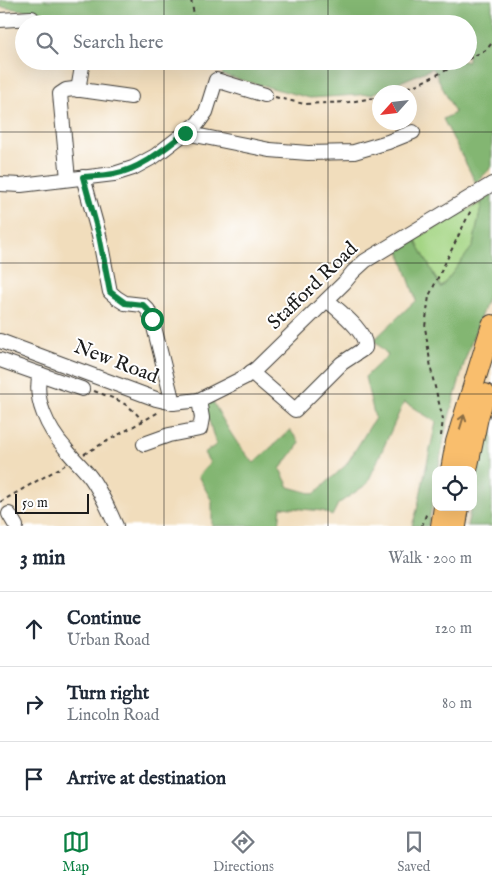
<!DOCTYPE html>
<html lang="en">
<head>
<meta charset="utf-8">
<style>
	body { margin:0; font-family:"IM FELL English",serif; background:#f6f6f7; color:#1f2937 }
	.controls { position:absolute; right:15px; bottom:15px; display:grid; overflow:hidden; border-radius:10px; box-shadow:0 5px 20px #0002 }
	.controls button { width:45px; height:45px; display:grid; place-items:center; padding:0; border:0; border-bottom:1px solid #e0e1e3; background:#fff; color:#1f2937; font:25px sans-serif }
	.compass { position:absolute; left:372px; top:85px; width:45px; height:45px; border-radius:50%; background:#fff; box-shadow:0 5px 20px #0002; rotate:243deg }
	.scale { position:absolute; left:15px; bottom:12px; width:74px; box-sizing:border-box; padding-left:5px; border:2px solid #1c1c1c; border-top:0; font-size:14px; line-height:18px; white-space:nowrap; color:#1c1c1c; -webkit-text-stroke:4px #fff; paint-order:stroke }
	.stop { position:absolute; width:15px; height:15px; margin:-11px; border:4px solid #0b8043; border-radius:50%; background:#fff }
	.stop.end { background:#0b8043; border-color:#fff; box-shadow:0 1px 5px #0008 }
	.list { margin:0; padding:0; list-style:none }
	h2 { display:flex; justify-content:space-between; align-items:center; height:65px; margin:0; padding:0 20px; font-size:21px }
	h2 small { font-size:16px; font-weight:400; color:#747a83 }
	.list li { display:grid; grid-template-columns:32px 1fr auto; gap:15px; align-items:center; box-sizing:border-box; height:75px; padding:0 20px; border-top:1px solid #e0e1e3 }
	.list b { display:block; font-size:19px; white-space:nowrap }
	.list p { margin:0; font-size:16px; white-space:nowrap; color:#747a83 }
	.list em { font-size:16px; font-style:normal; color:#747a83 }
	.icon { flex:none; width:28px; height:28px; fill:none; stroke:currentColor; stroke-width:2; stroke-linecap:round; stroke-linejoin:round }
	.map { position:relative; flex:none; width:492px; height:526px; overflow:hidden }
	.search { position:absolute; background:#fff; box-shadow:0 5px 20px #0002; left:15px; right:15px; top:15px; height:55px; display:flex; align-items:center; gap:12px; box-sizing:border-box; padding:0 18px; border-radius:28px; color:#747a83; font-size:19px }
	.sheet { height:290px; background:#fff }
	nav { display:flex; justify-content:space-around; align-items:center; box-sizing:border-box; height:70px; border-top:1px solid #e0e1e3; background:#fff; font-size:14px; color:#747a83 }
	nav a { display:grid; justify-items:center; gap:2px }
	nav .on { color:#0b8043 }
	.map>svg:first-child { display:block }
	.green { fill:#a4d584; stroke:#607850 }
	.forest { fill:#83b672; stroke:#506947 }
	.lines { fill:none; stroke-linecap:round; stroke-linejoin:round }
	.minor-casing { stroke:#3c3934; stroke-width:16 }
	.highway-casing { stroke:#3c3934; stroke-width:22 }
	.path { stroke:#3c3934; stroke-width:2; stroke-dasharray:4 4; stroke-linecap:butt }
	.minor { stroke:#fff; stroke-width:14 }
	.highway { stroke:#f9be6d; stroke-width:20 }
	.oneway { stroke:#8a6d44 }
	.route { stroke:#0b8043; stroke-width:6 }
	.grid { fill:none; stroke:#1c1c1c; stroke-width:1; stroke-opacity:0.55 }
	.labels { text-anchor:middle; dominant-baseline:central; stroke-width:4; stroke-linejoin:round; paint-order:stroke }
	.street-label { font-size:20px; fill:#1c1c1c; stroke:#fff }
</style>
</head>
<body>
<div class="map">
<svg width="492" height="526" viewBox="0 0 492 526">
	<rect width="100%" height="100%" fill="#fff"/>
	<filter id="ink" filterUnits="userSpaceOnUse"><feTurbulence type="fractalNoise" baseFrequency=".02" numOctaves="2"/><feDisplacementMap in="SourceGraphic" scale="10" xChannelSelector="R" yChannelSelector="G"/><feConvolveMatrix kernelMatrix="1 2 1 2 8 2 1 2 1" color-interpolation-filters="sRGB"/></filter>
	<filter id="wash" filterUnits="userSpaceOnUse"><feTurbulence type="fractalNoise" baseFrequency=".0096" numOctaves="4" result="noise"/><feDisplacementMap in="SourceGraphic" scale="20" xChannelSelector="R" yChannelSelector="G"/><feGaussianBlur stdDeviation="1.12" result="paint"/><feColorMatrix in="noise" values="0 0 0 0 0 0 0 0 0 0 0 0 0 0 0 0 0 1.4 0 .05"/><feComposite in="paint" operator="in"/></filter>
	<g filter="url(#wash)">
		<rect width="100%" height="100%" fill="#f1ddbc"/>
		<polygon class="green" points="482,202 473,246 441,288 415,239"/>
		<g class="forest">
			<polygon points="0,0 492,0 492,167 476,183 443,119 455,113 433,68 372,94 310,98 222,75 225,66 214,61 468,61 468,24 102,24 75,17 0,7"/>
			<path d="M492,193v92l-26,72 -20,71 -8,42h-2v14l-8,42h-16l5,-16 19,-88 -32,-20 -37,82 -29,20 -6,12 -9,-5 -42,-4 -2,19h-67v-25l-14,-25 12,-13 -6,-10 12,-8 -12,-42 8,-3c12,22 24,45 42,63l36,-33 10,13 -20,26 9,18 25,7 32,-29 29,-47 -10,-41 23,-22 -14,-15 42,-40 -18,-52 17,-9 26,49 32,-42 9,-44z"/>
			<path d="M492,409v117h-25l4,-19h2c0,-33 11,-66 19,-98z"/>
		</g>
	</g>
	<g filter="url(#ink)">
		<g class="lines">
			<defs>
				<g id="minor">
					<polyline points="0,20 32,18"/>
					<polyline points="78,90 83,61"/>
					<polyline points="185,133 270,150 308,153 354,152 388,142 413,132"/>
					<polyline points="83,177 99,235 110,292 117,298 125,303 143,305 148,310 152,319 173,403"/>
					<polyline points="68,179 60,94 66,90 74,89 131,97"/>
					<polyline points="0,184 21,185 114,174 133,168 155,156 198,123 206,112 216,80 265,95"/>
					<polyline points="0,341 156,399 173,403 199,400 245,377 257,368 344,283 353,272 365,261 492,184"/>
					<polyline points="0,360 82,389"/>
					<path d="M251,372l44,38 47,-47 23,-15c3,-16 -27,-38 -38,-48"/>
					<path d="M40,374c-7,25 8,55 25,74 8,11 18,19 26,30 10,14 18,32 25,48"/>
					<polyline points="144,444 169,435 200,429 202,418 199,400"/>
					<polyline points="9,514 16,526"/>
				</g>
				<g id="highway">
					<polyline points="451,470 456,442 492,325"/>
					<polyline points="467,470 478,417 485,394"/>
					<polyline points="441,526 444,507"/>
					<polyline points="456,526 459,507"/>
				</g>
			</defs>
			<use href="#minor" class="minor-casing"/>
			<use href="#highway" class="highway-casing"/>
			<g class="path">
				<polyline points="191,0 196,24"/>
				<polyline points="468,59 486,50 492,43"/>
				<polyline points="211,61 213,68"/>
				<polyline points="392,92 418,84 465,61"/>
				<polyline points="275,97 304,104 349,102 380,97"/>
				<path d="M94,391c21,8 35,11 49,31"/>
				<polyline points="441,436 443,419 432,375 425,327 429,296 471,210"/>
				<polyline points="84,454 159,412"/>
				<polyline points="432,498 436,476"/>
				<polyline points="0,502 65,465"/>
				<polyline points="422,526 427,512"/>
			</g>
			<use href="#minor" class="minor"/>
			<use href="#highway" class="highway"/>
		</g>
		<defs><path id="oneway-shaft" d="M-6 0H5M1.5-3L5.5 0L1.5 3" fill="none" stroke-width="1.6" stroke-linecap="round" stroke-linejoin="round" transform="scale(1.25)"/></defs>
		<use class="oneway" href="#oneway-shaft" transform="translate(462 422) rotate(-73)"/>
	</g>
	<g class="lines" filter="url(#ink)">
		<path class="route" d="M152,319l-4,-9 -5,-5 -18,-2 -15,-11 -11,-57 -16,-58c10,-1 21,-1 31,-3 27,-5 50,-25 71,-41"/>
	</g>
	<path class="grid" d="M164,0v24M328,0v24M164,61v465M328,61v465M0,132h492M0,263h492M0,394h492"/>
	<g class="labels">
		<g class="street-label">
			<text transform="translate(313 286) rotate(-44)">Stafford Road</text>
			<text transform="translate(116 362) rotate(21)">New Road</text>
		</g>
	</g>
</svg>
<div class="controls">
<button><svg class="icon" aria-label="locate" viewBox="0 0 24 24"><circle cx="12" cy="12" r="6"/><path d="M12 2v4M12 18v4M2 12h4M18 12h4"/></svg></button>
</div>
<svg class="compass" viewBox="-18 -18 36 36"><path d="M0-13l5 13h-10z" fill="#e53935"/><path d="M0 13l5-13h-10z" fill="#747a83"/></svg>
<div class="scale">50 m</div>
<div class="stop" style="left:152px;top:319px"></div>
<div class="stop end" style="left:185px;top:133px"></div>
<div class="search"><svg class="icon" aria-label="search" viewBox="0 0 24 24"><circle cx="10" cy="10" r="6"/><path d="M15 15l6 6"/></svg>Search here</div>
</div>
<section class="sheet">
<h2>3 min<small>Walk · 200 m</small></h2>
<ul class="list">
<li><svg class="icon" aria-label="ahead" viewBox="0 0 24 24"><path d="M12 20V5M6 11l6-6 6 6"/></svg><div><b>Continue</b><p>Urban Road</p></div><em>120 m</em></li>
<li><svg class="icon" aria-label="right" viewBox="0 0 24 24"><path d="M7 20v-9h11M14 6l5 5-5 5"/></svg><div><b>Turn right</b><p>Lincoln Road</p></div><em>80 m</em></li>
<li><svg class="icon" aria-label="arrive" viewBox="0 0 24 24"><path d="M6 21V4h12l-3 4 3 4H6"/></svg><div><b>Arrive at destination</b></div></li>
</ul>
</section>
<nav>
<a class="on"><svg class="icon" aria-label="map" viewBox="0 0 24 24"><path d="M3 6l6-2 6 2 6-2v14l-6 2-6-2-6 2zM9 4v14M15 6v14"/></svg>Map</a>
<a><svg class="icon" aria-label="directions" viewBox="0 0 24 24"><path d="M12 3l9 9-9 9-9-9zM9 14v-3h6M13 9l2 2-2 2"/></svg>Directions</a>
<a><svg class="icon" aria-label="saved" viewBox="0 0 24 24"><path d="M7 4h10v16l-5-4-5 4z"/></svg>Saved</a>
</nav>
</body>
</html>
